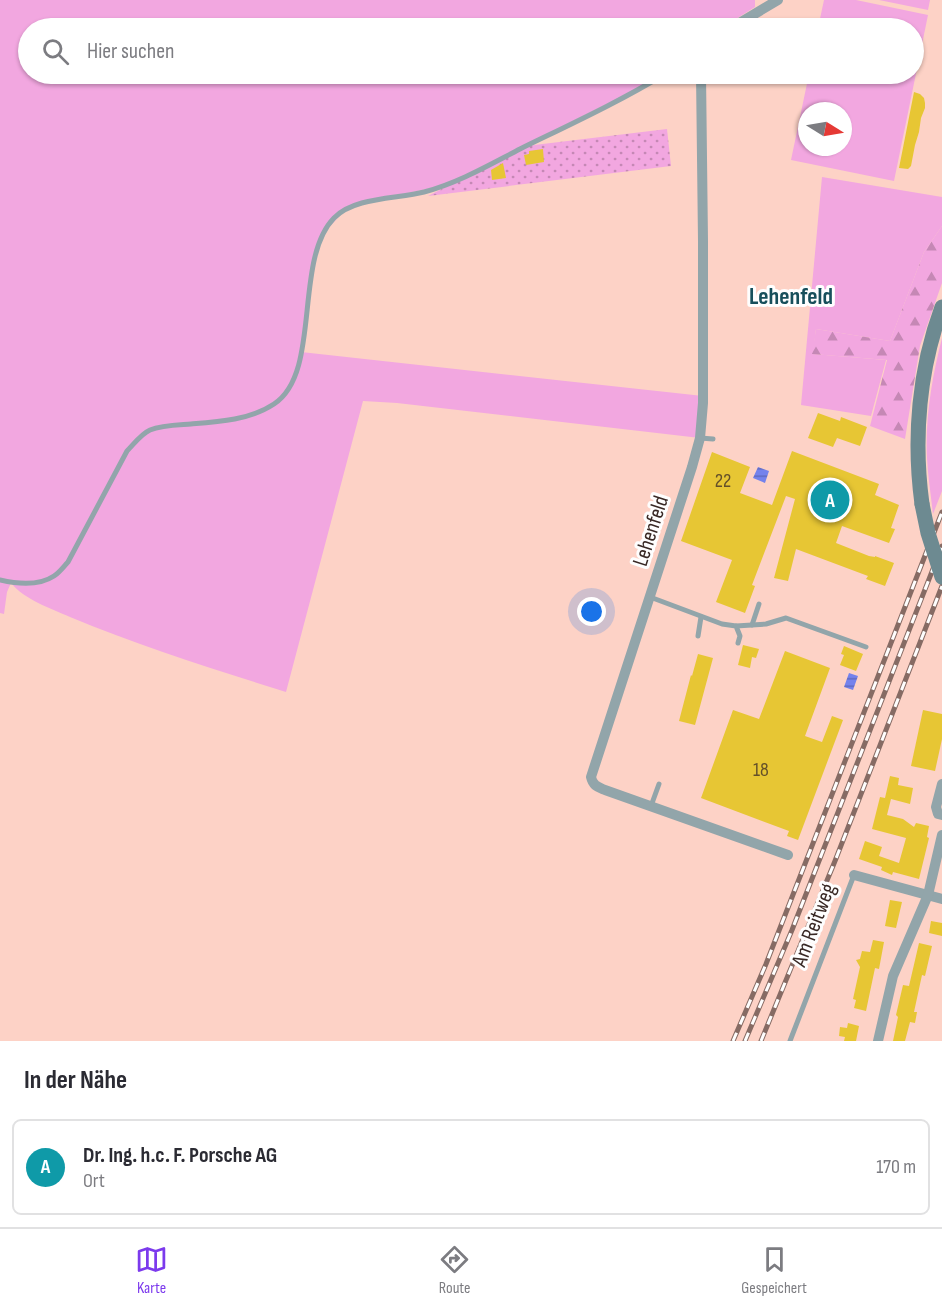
<!DOCTYPE html>
<html lang="de">
<head>
<meta charset="utf-8">
<style>
	body { margin:0; font-family:"Sofia Sans Condensed",sans-serif; background:#f7f7f7; color:#2b2b33 }
	.compass { position:absolute; left:798px; top:102px; width:54px; height:54px; border-radius:50%; background:#fff; box-shadow:0 2px 4px #0004; rotate:101deg }
	.you { position:absolute; left:592px; top:612px; width:21px; height:21px; margin:-15px; border:4px solid #fff; border-radius:50%; background:#1a73e8; box-shadow:0 0 0 9px #1a73e833 }
	.badge { display:grid; place-items:center; width:39px; height:39px; border-radius:50%; background:#7c3aed; color:#fff; font-size:20px; font-weight:700 }
	.pin { position:absolute; translate:-50% -50%; border:3px solid #fff; box-shadow:0 2px 6px #0006 }
	.list { margin:0; padding:0; list-style:none }
	h2 { display:flex; justify-content:space-between; align-items:center; height:78px; margin:0; padding:0 24px; font-size:26px }
	h2 small { font-size:20px; font-weight:400; color:#7c7c81 }
	.list li { display:grid; grid-template-columns:39px 1fr auto; gap:18px; align-items:center; box-sizing:border-box; height:96px; margin:0 12px 12px; padding:0 12px; border:2px solid #e1e1e2; border-radius:9px }
	.list b { display:block; font-size:22px; white-space:nowrap }
	.list p { margin:0; font-size:20px; white-space:nowrap; color:#7c7c81 }
	.list em { font-size:20px; font-style:normal; color:#7c7c81 }
	.icon { flex:none; width:33px; height:33px; fill:none; stroke:currentColor; stroke-width:2; stroke-linecap:round; stroke-linejoin:round }
	.map { position:relative; flex:none; width:942px; height:1041px; overflow:hidden }
	.search { position:absolute; background:#fff; box-shadow:0 2px 4px #0004; left:18px; right:18px; top:18px; height:66px; display:flex; align-items:center; gap:15px; box-sizing:border-box; padding:0 21px; border-radius:33px; color:#7c7c81; font-size:22px }
	.sheet { height:186px; background:#fff }
	nav { display:flex; justify-content:space-around; align-items:center; box-sizing:border-box; height:84px; border-top:2px solid #e1e1e2; background:#fff; font-size:16px; color:#7c7c81 }
	nav a { display:grid; justify-items:center; gap:3px }
	nav .on { color:#7c3aed }
	.map>svg:first-child { display:block }
	.grass { fill:#f2a7e0; fill-rule:evenodd }
	.forest { fill:url(#forest-firs) }
	.garden { fill:url(#garden-dots) }
	.water { fill:url(#water-rules) }
	.building { fill:#e7c634 }
	.lines { fill:none; stroke-linecap:round; stroke-linejoin:round }
	.service { stroke:#92a5aa; stroke-width:5 }
	.minor { stroke:#92a5aa; stroke-width:10 }
	.secondary { stroke:#6d8a91; stroke-width:15 }
	.rail-casing { stroke:#866b64; stroke-width:5 }
	.rail { stroke:#fefefe; stroke-width:3; stroke-dasharray:9; stroke-linecap:butt }
	.secondary-bridge { stroke:#6d8a91; stroke-width:15 }
	.labels { text-anchor:middle; dominant-baseline:central; stroke-width:6; stroke-linejoin:round; paint-order:stroke }
	.number-label { font-size:20px; fill:#645029 }
	.street-label { font-size:22px; fill:#392925; stroke:#fefefe }
	.neighbourhood-label { font-size:24px; font-weight:bold; fill:#174f5b; stroke:#fefefe }
</style>
</head>
<body>
<div class="map">
<svg width="942" height="1041" viewBox="0 0 942 1041">
	<defs>
		<pattern id="forest-firs" width="22" height="20" patternUnits="userSpaceOnUse" patternTransform="scale(1.5)"><rect width="22" height="20" fill="#f2a7e0"/><path d="M5 1l3.5 6h-7zM16 11l3.5 6h-7z" fill="#c588b5"/></pattern>
		<pattern id="garden-dots" width="8" height="8" patternUnits="userSpaceOnUse" patternTransform="scale(1.5)"><rect width="8" height="8" fill="#f2a7e0"/><path d="M2 2h.1M6 6h.1" fill="none" stroke="#c588b5" stroke-width="1.8" stroke-linecap="round"/></pattern>
		<pattern id="water-rules" width="6" height="5" patternUnits="userSpaceOnUse" patternTransform="scale(1.5)"><rect width="6" height="5" fill="#7482ec"/><path d="M0 2.5h6" fill="none" stroke="#606abf"/></pattern>
	</defs>
	<rect width="100%" height="100%" fill="#fdd2c6"/>
	<g class="grass">
		<path d="M0,0h755v7l-27,17 -2,4h-698v46h637l-12,7 -208,104 -70,15 -30,10 -23,25 -7,21 -14,96 402,44 -3,42 -303,-35 -34,-2 -77,291c-73,-23 -146,-46 -216,-75 -20,-9 -45,-17 -59,-34l-4,9 -3,22 -4,-1z"/>
		<path d="M824,0h32l72,15 -34,166 -103,-21 18,-86h105v-46h-96zM807,111h36v36h-36z"/>
		<polygon points="879,0 930,0 928,10"/>
		<polygon points="822,177 942,197 942,226 924,252 890,341 816,329 813,354 886,360 871,416 801,405"/>
		<path d="M942,338v153l-9,23c-2,-18 -5,-37 -6,-56 -2,-40 5,-81 15,-120z"/>
	</g>
	<polygon class="forest" points="942,226 942,283 920,346 905,439 870,426 887,360 812,354 816,329 890,341 924,252"/>
	<polygon class="garden" points="667,129 671,166 428,196 526,146"/>
	<g class="water">
		<polygon points="758,467 769,471 765,483 753,478"/>
		<polygon points="849,673 858,676 853,690 844,687"/>
	</g>
	<g class="building">
		<polygon points="914,92 920,94 924,98 925,103 925,108 921,118 919,132 915,145 911,166 908,169 899,168"/>
		<polygon points="543,149 544,162 526,165 524,155 529,154 529,151"/>
		<polygon points="503,163 506,178 492,180 491,170"/>
		<polygon points="818,413 840,421 841,417 867,427 860,446 837,438 833,447 808,438"/>
		<polygon points="792,451 879,484 875,495 899,505 891,528 895,529 889,543 842,526 836,543 869,556 875,557 875,556 894,563 885,586 866,579 868,576 796,549 788,581 774,578 795,499 786,496 752,585 755,586 745,613 716,602 732,560 681,541 712,452 750,467 740,493 772,505"/>
		<polygon points="743,645 759,649 756,658 752,657 750,668 738,665"/>
		<polygon points="844,646 863,654 856,671 840,665 844,655 841,654"/>
		<polygon points="785,651 830,668 805,736 822,742 832,716 843,720 798,840 787,836 789,831 701,798 733,710 759,719"/>
		<polygon points="698,654 713,658 695,725 679,721 691,675 692,676"/>
		<polygon points="923,710 942,714 942,739 935,771 911,766"/>
		<polygon points="890,776 899,778 898,785 913,788 910,804 891,799 887,815 903,819 914,827 916,823 929,826 927,837 929,838 919,879 893,872 892,875 881,870 882,867 859,859 865,841 882,847 879,856 899,863 906,838 872,829 880,797 885,798"/>
		<polygon points="890,900 902,902 896,928 885,926"/>
		<polygon points="931,921 942,923 942,936 929,933"/>
		<polygon points="873,940 884,942 879,969 875,968 866,1011 854,1008 856,1000 853,999 860,967 856,960 860,959 862,951 870,952"/>
		<polygon points="919,943 932,946 925,976 922,975 914,1012 917,1012 915,1023 910,1022 905,1041 893,1041 898,1017 896,1015 903,985 909,986"/>
		<polygon points="848,1023 859,1026 856,1041 844,1041 845,1037 839,1036 840,1027 847,1028"/>
	</g>
	<g class="lines">
		<g class="service">
			<polyline points="700,438 713,439"/>
			<path d="M0,580c17,4 39,6 54,-4 6,-4 10,-10 14,-14l59,-111c7,-7 14,-17 23,-21 12,-5 28,-5 41,-6 27,-2 59,-4 83,-20 48,-31 19,-144 60,-186 20,-21 63,-19 90,-26 34,-9 65,-27 96,-43 49,-24 99,-47 145,-75"/>
			<polyline points="650,597 722,624 736,626 740,636 738,643"/>
			<polyline points="752,625 759,604"/>
			<polyline points="736,626 766,624 786,618 866,647"/>
			<polyline points="698,636 701,617"/>
			<polyline points="651,806 659,784"/>
			<polyline points="790,1041 854,875"/>
		</g>
		<g class="minor">
			<polyline points="731,28 778,0"/>
			<path d="M701,74l2,167v162l-3,35 -8,29 -101,310c2,9 7,10 14,13l183,65"/>
			<polyline points="942,784 936,807 938,814 942,815"/>
			<polyline points="854,875 942,899"/>
			<polyline points="878,1041 893,976 928,895 942,835"/>
		</g>
		<path class="secondary" d="M922,504c-9,-66 -3,-135 20,-197"/>
		<defs>
			<g id="rail">
				<polyline points="733,1041 766,964 942,512"/>
				<polyline points="745,1041 792,930 942,546"/>
				<polyline points="761,1041 835,861 942,586"/>
			</g>
		</defs>
		<use href="#rail" class="rail-casing"/>
		<use href="#rail" class="rail"/>
		<polyline class="secondary-bridge" points="922,504 928,533 942,577"/>
	</g>
	<g class="labels">
		<g class="number-label">
			<text x="723" y="481">22</text>
			<text x="761" y="770">18</text>
		</g>
		<g class="street-label">
			<text transform="translate(651 531) rotate(-72)">Lehenfeld</text>
			<text transform="translate(814 925) rotate(-69)">Am Reitweg</text>
		</g>
		<g class="neighbourhood-label">
			<text x="791" y="296">Lehenfeld</text>
		</g>
	</g>
</svg>
<svg class="compass" viewBox="-18 -18 36 36"><path d="M0-13l5 13h-10z" fill="#e53935"/><path d="M0 13l5-13h-10z" fill="#7c7c81"/></svg>
<div class="you"></div>
<div class="pin badge" style="left:830px;top:500px;background:#0f9aa8">A</div>
<div class="search"><svg class="icon" aria-label="search" viewBox="0 0 24 24"><circle cx="10" cy="10" r="6"/><path d="M15 15l6 6"/></svg>Hier suchen</div>
</div>
<section class="sheet">
<h2>In der Nähe<small></small></h2>
<ul class="list">
<li><span class="badge" style="background:#0f9aa8">A</span><div><b>Dr. Ing. h.c. F. Porsche AG</b><p>Ort</p></div><em>170 m</em></li>
</ul>
</section>
<nav>
<a class="on"><svg class="icon" aria-label="map" viewBox="0 0 24 24"><path d="M3 6l6-2 6 2 6-2v14l-6 2-6-2-6 2zM9 4v14M15 6v14"/></svg>Karte</a>
<a><svg class="icon" aria-label="directions" viewBox="0 0 24 24"><path d="M12 3l9 9-9 9-9-9zM9 14v-3h6M13 9l2 2-2 2"/></svg>Route</a>
<a><svg class="icon" aria-label="saved" viewBox="0 0 24 24"><path d="M7 4h10v16l-5-4-5 4z"/></svg>Gespeichert</a>
</nav>
</body>
</html>
